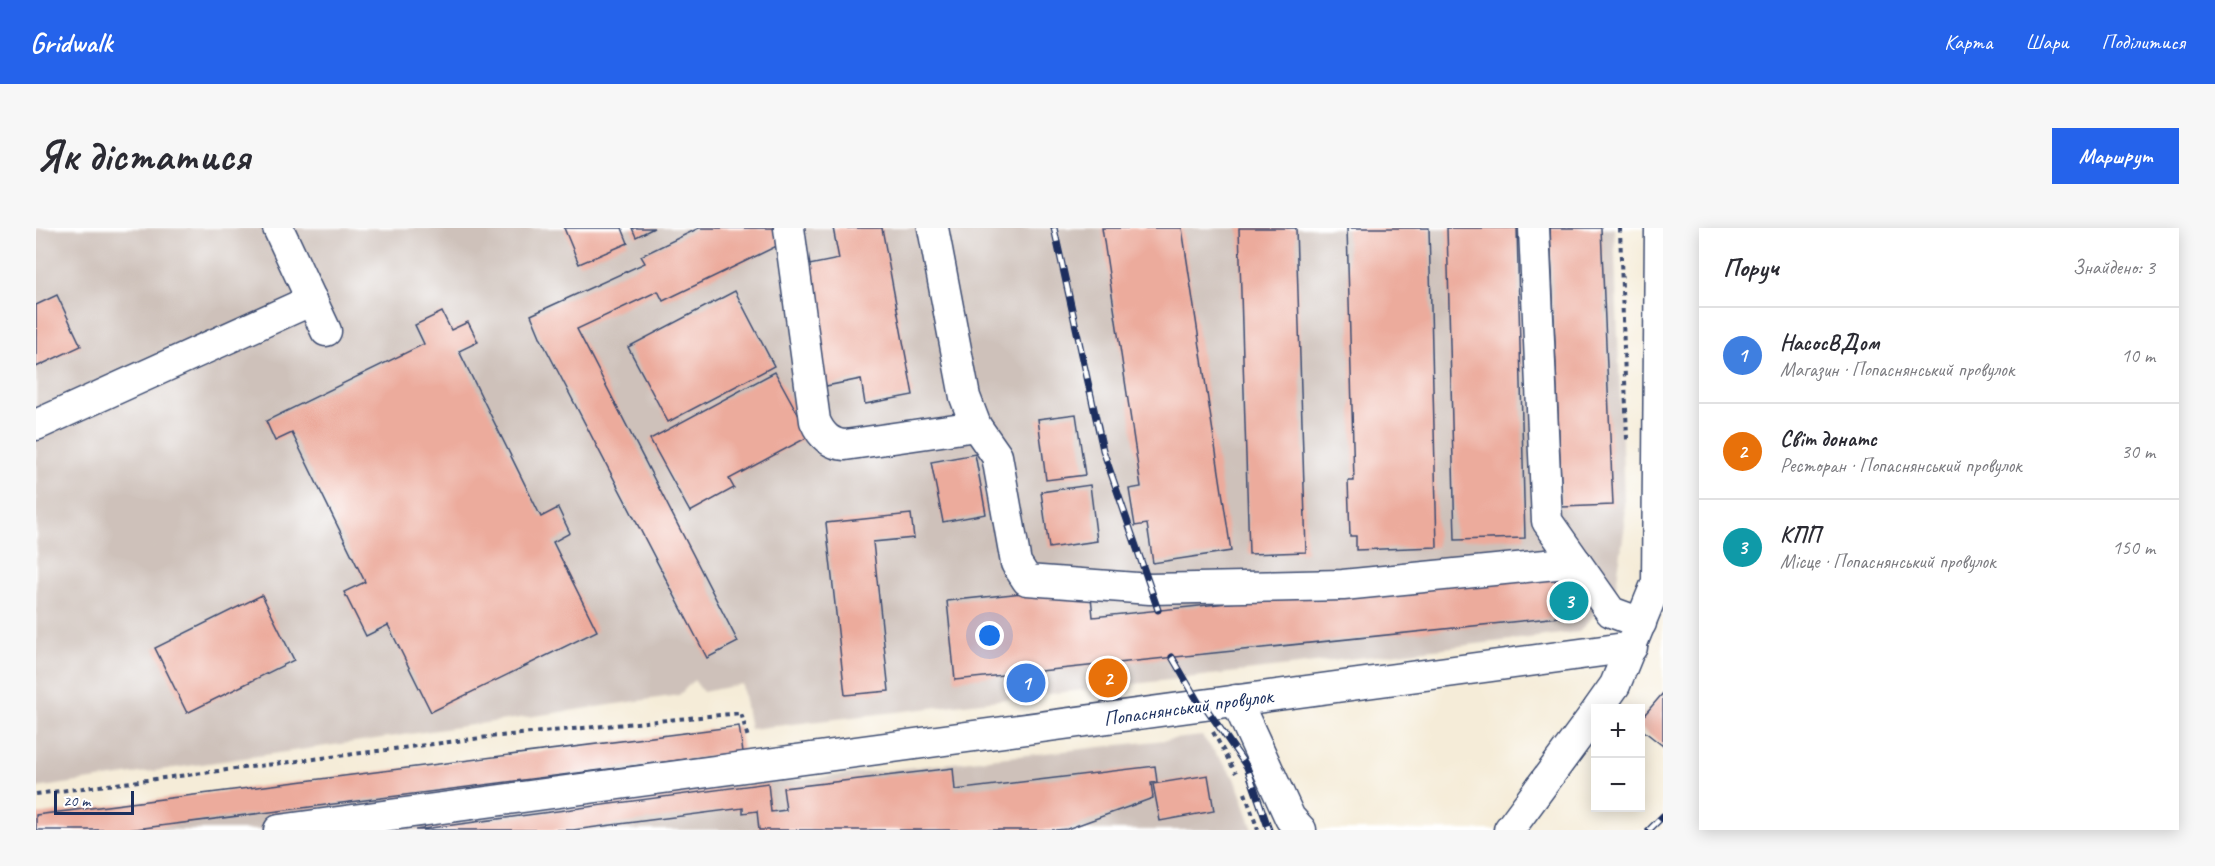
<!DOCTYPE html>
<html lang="uk">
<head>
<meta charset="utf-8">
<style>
	body { margin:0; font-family:Caveat,sans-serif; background:#f7f7f7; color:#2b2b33 }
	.controls { position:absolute; right:18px; bottom:18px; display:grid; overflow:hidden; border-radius:0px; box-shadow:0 3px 15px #0003 }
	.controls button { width:54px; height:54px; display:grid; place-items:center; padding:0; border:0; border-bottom:2px solid #e1e1e2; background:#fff; color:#2b2b33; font:30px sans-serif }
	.scale { position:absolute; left:18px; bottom:15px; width:80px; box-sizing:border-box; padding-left:6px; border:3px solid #1b2f5e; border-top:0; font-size:16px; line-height:21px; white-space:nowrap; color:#1b2f5e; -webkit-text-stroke:4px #fff; paint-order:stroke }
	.you { position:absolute; left:954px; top:408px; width:21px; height:21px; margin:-15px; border:4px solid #fff; border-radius:50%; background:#1a73e8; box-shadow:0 0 0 9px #1a73e833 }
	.badge { display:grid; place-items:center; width:39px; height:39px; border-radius:50%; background:#2563eb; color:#fff; font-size:20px; font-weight:700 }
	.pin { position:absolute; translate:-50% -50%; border:3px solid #fff; box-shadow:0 2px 6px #0006 }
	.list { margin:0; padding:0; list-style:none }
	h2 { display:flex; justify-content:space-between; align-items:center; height:78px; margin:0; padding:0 24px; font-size:26px }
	h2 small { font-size:20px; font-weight:400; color:#7c7c81 }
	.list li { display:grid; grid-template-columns:39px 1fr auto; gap:18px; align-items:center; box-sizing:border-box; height:96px; padding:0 24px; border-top:2px solid #e1e1e2 }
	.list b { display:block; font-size:22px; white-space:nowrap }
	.list p { margin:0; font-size:20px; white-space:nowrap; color:#7c7c81 }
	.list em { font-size:20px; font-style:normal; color:#7c7c81 }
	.map { position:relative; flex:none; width:1627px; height:602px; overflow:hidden; border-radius:0px }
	header { display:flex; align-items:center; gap:36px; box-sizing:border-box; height:84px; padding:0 30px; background:#2563eb; color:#fff }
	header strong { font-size:28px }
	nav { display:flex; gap:33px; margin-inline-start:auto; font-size:21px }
	.intro { display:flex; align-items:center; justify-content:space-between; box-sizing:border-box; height:144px; padding:0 36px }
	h1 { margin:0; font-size:42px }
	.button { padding:15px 27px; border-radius:0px; background:#2563eb; color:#fff; font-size:21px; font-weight:700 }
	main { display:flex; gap:36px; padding:0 36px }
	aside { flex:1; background:#fff; border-radius:0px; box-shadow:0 3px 15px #0003 }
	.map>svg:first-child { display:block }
	.industrial { fill:#cec1ba }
	.building { fill:#ecab9c }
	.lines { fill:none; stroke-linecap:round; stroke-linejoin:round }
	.minor-casing { stroke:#3c4b70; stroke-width:33 }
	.path { stroke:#3c4b70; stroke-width:4; stroke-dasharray:4.5 4.5; stroke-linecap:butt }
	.minor { stroke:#fff; stroke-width:30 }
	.rail-casing { stroke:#1b2f5e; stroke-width:7 }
	.rail { stroke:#fff; stroke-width:4.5; stroke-dasharray:14; stroke-linecap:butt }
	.labels { text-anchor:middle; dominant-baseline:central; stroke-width:4.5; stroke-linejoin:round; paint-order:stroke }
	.street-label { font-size:21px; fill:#1b2f5e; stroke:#fff }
</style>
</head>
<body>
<header>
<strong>Gridwalk</strong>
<nav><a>Карта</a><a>Шари</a><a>Поділитися</a></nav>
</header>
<div class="intro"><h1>Як дістатися</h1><a class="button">Маршрут</a></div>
<main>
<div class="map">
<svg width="1627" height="602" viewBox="0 0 1627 602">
	<rect width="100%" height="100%" fill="#fff"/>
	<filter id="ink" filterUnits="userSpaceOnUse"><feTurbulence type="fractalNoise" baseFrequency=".0167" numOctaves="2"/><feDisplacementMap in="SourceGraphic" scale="12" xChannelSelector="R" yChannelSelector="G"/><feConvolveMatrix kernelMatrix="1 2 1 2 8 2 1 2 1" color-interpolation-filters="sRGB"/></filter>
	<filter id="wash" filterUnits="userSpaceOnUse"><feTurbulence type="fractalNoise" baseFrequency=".008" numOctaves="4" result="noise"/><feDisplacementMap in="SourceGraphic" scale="24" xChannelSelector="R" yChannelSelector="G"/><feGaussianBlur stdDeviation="1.35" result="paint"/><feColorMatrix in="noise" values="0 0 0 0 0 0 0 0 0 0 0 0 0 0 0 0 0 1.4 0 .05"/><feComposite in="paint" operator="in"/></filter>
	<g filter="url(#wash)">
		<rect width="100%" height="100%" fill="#f5ecd8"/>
		<g class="industrial">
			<polygon points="0,0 1578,0 1589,297 1579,364 1543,404 714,501 706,456 667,464 658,452 643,467 0,560"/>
			<polygon points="703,498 707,539 705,558 1166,508 1199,550 1217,602 0,602 0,587"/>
		</g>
		<g id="blocks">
			<g class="building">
				<polygon points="528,0 586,0 592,15 543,36"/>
				<polygon points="596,0 618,0 600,9"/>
				<polygon points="663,0 737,0 745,16 627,73 622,63 541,101 702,414 671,430 505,111 495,87 609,35 605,28"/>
				<polygon points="797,0 846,0 877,167 829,176 825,151 790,158 768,38 803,31"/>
				<polygon points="1066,0 1146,0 1195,323 1117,335 1111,296 1099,298 1093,261 1105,259"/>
				<polygon points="1203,0 1260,0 1270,324 1213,326"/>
				<polygon points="1311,0 1393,0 1401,319 1320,322 1320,308 1314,308 1312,253 1318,253"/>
				<polygon points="1411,0 1481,0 1489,310 1419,312"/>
				<polygon points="1514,0 1565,0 1577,277 1526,279"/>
				<polygon points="699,63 738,138 632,194 592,119"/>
				<polygon points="21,67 45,118 0,139 0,77"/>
				<polygon points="406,84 415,102 432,94 442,114 423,123 505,289 522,280 534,305 517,314 561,403 395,484 352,397 330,408 308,364 329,354 256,205 239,213 230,193 388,116 379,97"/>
				<polygon points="739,144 774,208 693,251 698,260 654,284 614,211"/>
				<polygon points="1040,186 1049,247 1010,252 1002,191"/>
				<polygon points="939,226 950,286 907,294 895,234"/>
				<polygon points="1054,257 1061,313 1013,320 1005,264"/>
				<polygon points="875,286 878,310 837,314 853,463 809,467 790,295"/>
				<polygon points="1518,341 1523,389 919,452 911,373 1054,358 1057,389"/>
				<polygon points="1541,357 1545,387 1524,390 1521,359"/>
				<polygon points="226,367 258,432 151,485 119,420"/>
				<polygon points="1627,465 1627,518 1604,500 1604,492"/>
				<polygon points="703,498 707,524 92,602 0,602 0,587"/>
				<polygon points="1119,538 1121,554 1115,555 1117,570 1031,601 1020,602 723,602 721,583 707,585 707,580 537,602 379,602 732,555 735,584 750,582 747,560 917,540 919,562"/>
				<polygon points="1172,547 1178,583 1124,593 1117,556"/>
			</g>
		</g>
	</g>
	<g filter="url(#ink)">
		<use href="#blocks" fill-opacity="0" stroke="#3c4b70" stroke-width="1.5"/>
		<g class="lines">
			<defs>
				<g id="minor">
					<polyline points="242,0 290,103"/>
					<path d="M753,0l26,193c6,14 15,23 30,24l131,-19"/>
					<polyline points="897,0 929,169 940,198 961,228 980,335 991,352 1114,361 1307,357 1540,334"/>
					<polyline points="1498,0 1511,293 1575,384 1605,395"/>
					<polyline points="0,197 276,72"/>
					<polyline points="1200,472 1254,590 1265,602"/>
					<polyline points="1562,481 1579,457 1621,354 1624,0"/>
					<polyline points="243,602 1596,419"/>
					<polyline points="1473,602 1560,484"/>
				</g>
			</defs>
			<use href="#minor" class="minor-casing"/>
			<g class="path">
				<polyline points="1584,0 1591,212"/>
				<polyline points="1177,504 1200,545"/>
				<polyline points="1209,565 1222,602"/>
				<polyline points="0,566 453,509 705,485 712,510"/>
			</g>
			<use href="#minor" class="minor"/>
			<defs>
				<g id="rail">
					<polyline points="1018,0 1067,222 1122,382"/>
					<polyline points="1136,429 1164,477 1170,480 1211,539 1233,602"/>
					<polyline points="1613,602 1627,588"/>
				</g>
			</defs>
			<use href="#rail" class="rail-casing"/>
			<use href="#rail" class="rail"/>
		</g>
	</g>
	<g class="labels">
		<g class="street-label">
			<text transform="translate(1152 479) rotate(-8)">Попаснянський провулок</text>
		</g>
	</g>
</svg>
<div class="controls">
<button>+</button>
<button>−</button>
</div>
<div class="scale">20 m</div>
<div class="you"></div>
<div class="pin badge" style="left:990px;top:455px;background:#3f7fe0">1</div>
<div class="pin badge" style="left:1072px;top:450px;background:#e8710a">2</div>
<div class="pin badge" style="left:1533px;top:373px;background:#0f9aa8">3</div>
</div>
<aside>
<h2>Поруч<small>Знайдено: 3</small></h2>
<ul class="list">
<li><span class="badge" style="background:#3f7fe0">1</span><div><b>НасосВДом</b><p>Магазин · Попаснянський провулок</p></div><em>10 m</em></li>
<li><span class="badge" style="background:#e8710a">2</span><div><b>Світ донатс</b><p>Ресторан · Попаснянський провулок</p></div><em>30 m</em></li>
<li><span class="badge" style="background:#0f9aa8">3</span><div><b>КПП</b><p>Місце · Попаснянський провулок</p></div><em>150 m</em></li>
</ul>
</aside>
</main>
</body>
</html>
